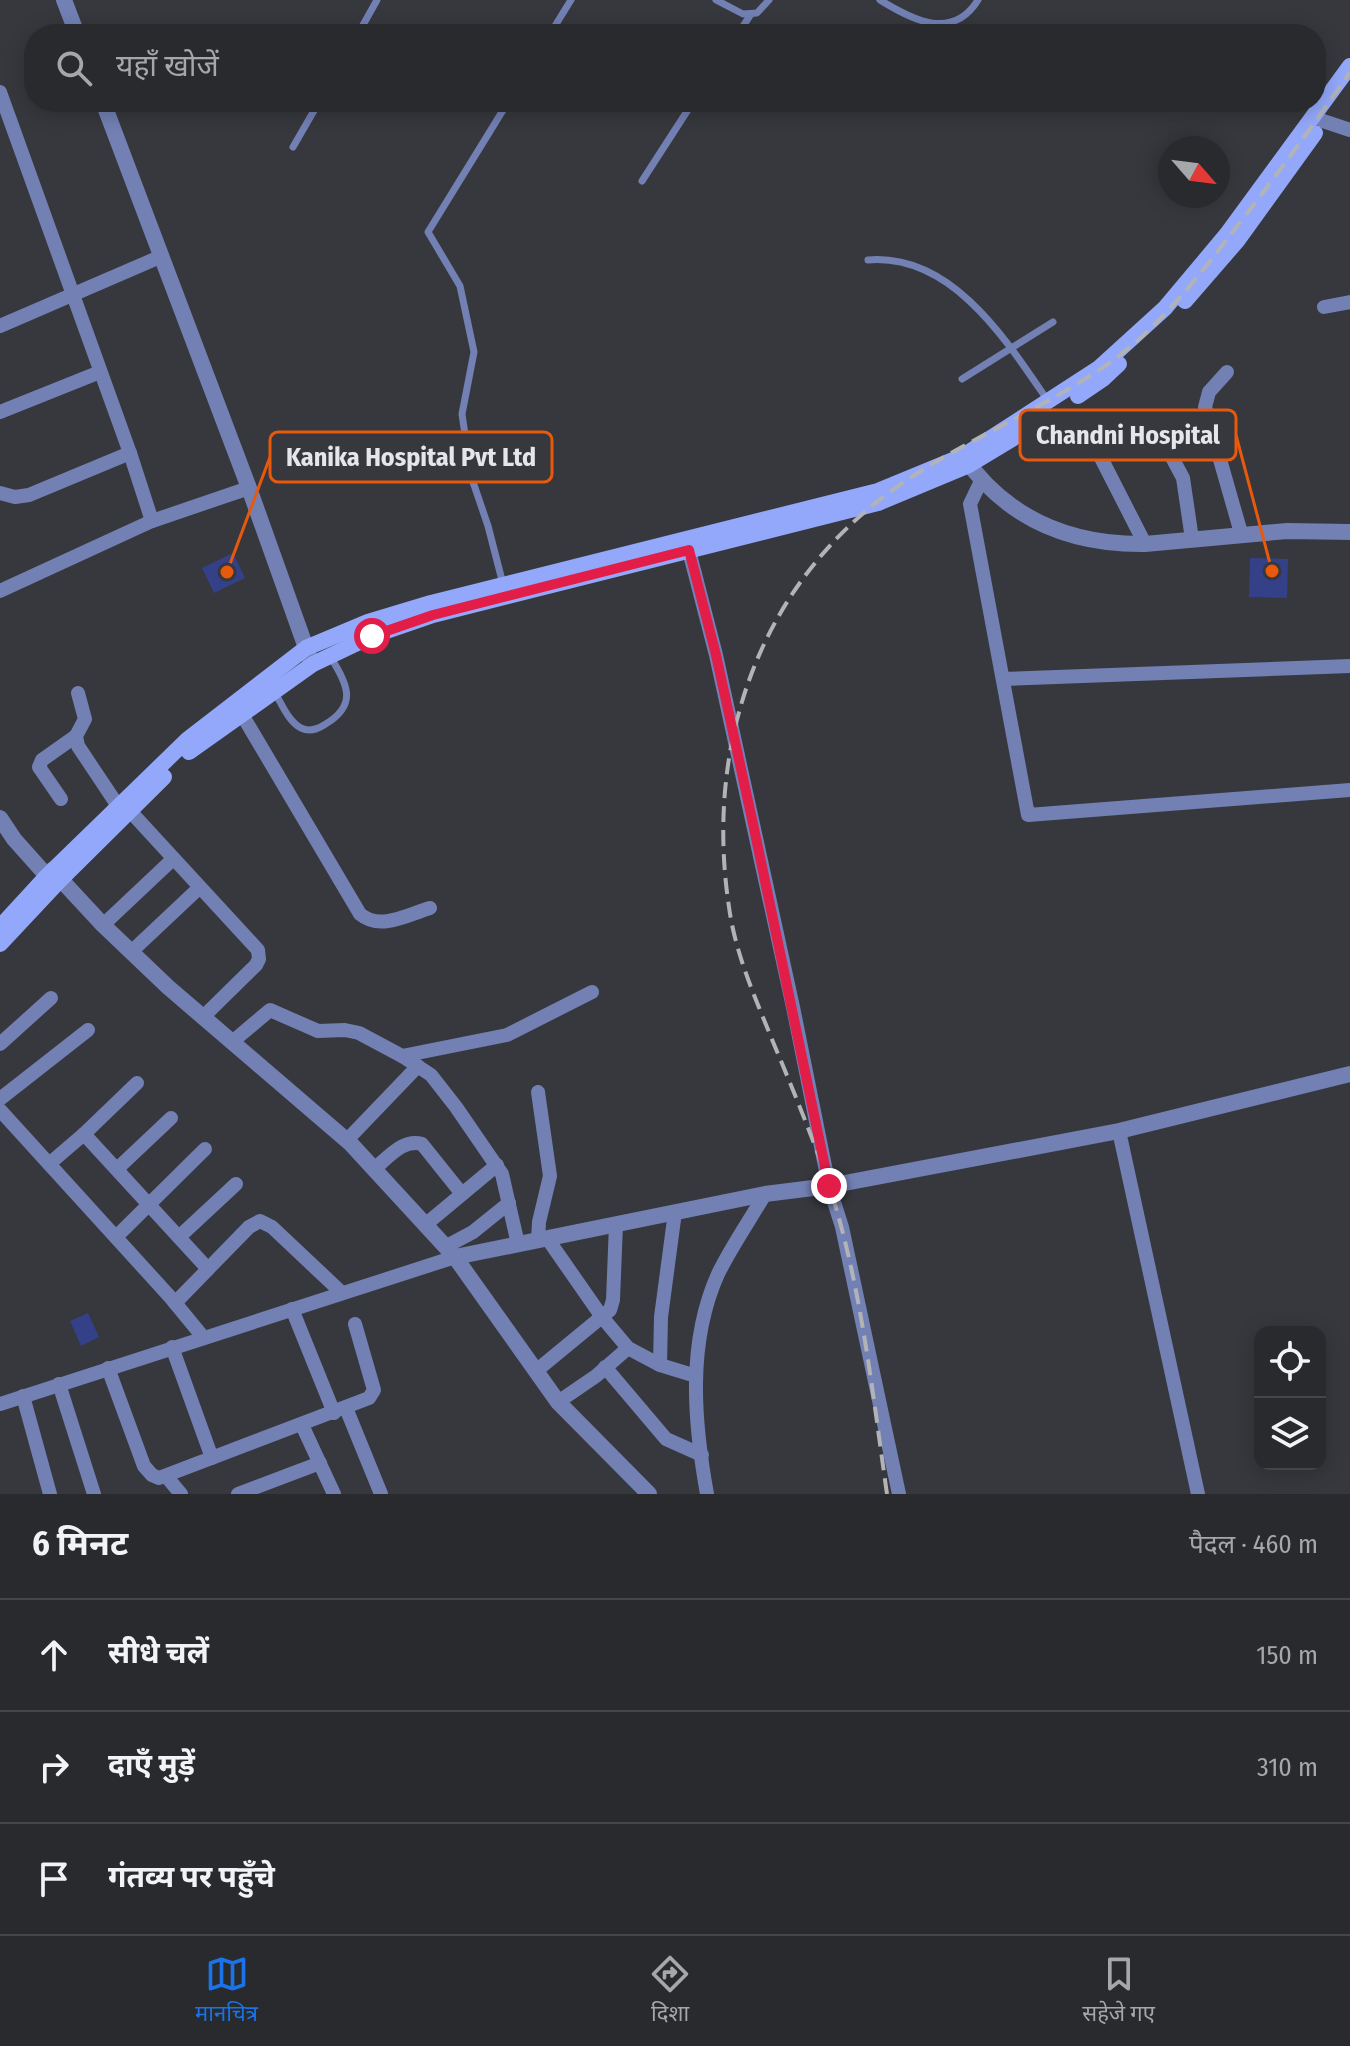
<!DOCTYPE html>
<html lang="hi">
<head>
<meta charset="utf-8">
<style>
	body { margin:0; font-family:"Fira Sans Condensed","Noto Sans Devanagari",sans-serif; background:#34363a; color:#f1f3f6 }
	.controls { position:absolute; right:24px; bottom:24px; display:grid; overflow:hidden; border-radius:16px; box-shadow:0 4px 20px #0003 }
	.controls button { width:72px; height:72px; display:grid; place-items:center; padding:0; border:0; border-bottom:2px solid #44464a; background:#282a2e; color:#f1f3f6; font:40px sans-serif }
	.compass { position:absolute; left:1158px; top:136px; width:72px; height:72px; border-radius:50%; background:#282a2e; box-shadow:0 4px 20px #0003; rotate:118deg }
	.stop { position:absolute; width:24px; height:24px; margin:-18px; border:6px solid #e11d48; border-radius:50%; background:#fff }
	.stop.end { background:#e11d48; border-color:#fff; box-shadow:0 2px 8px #0008 }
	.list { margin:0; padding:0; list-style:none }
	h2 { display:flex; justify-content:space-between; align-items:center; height:104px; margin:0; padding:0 32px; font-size:34px }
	h2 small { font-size:26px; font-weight:400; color:#a5a7aa }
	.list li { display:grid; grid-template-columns:52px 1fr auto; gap:24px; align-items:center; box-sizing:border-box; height:112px; padding:0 32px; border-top:2px solid #44464a }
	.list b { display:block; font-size:30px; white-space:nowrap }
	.list em { font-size:26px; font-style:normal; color:#a5a7aa }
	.icon { flex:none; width:44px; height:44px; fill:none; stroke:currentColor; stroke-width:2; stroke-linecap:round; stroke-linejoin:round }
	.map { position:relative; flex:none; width:1350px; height:1494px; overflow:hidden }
	.search { position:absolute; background:#282a2e; box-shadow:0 4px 20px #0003; left:24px; right:24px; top:24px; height:88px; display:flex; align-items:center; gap:20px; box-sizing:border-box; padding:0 28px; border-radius:32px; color:#a5a7aa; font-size:30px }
	.sheet { height:440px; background:#282a2e }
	nav { display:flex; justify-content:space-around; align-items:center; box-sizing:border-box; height:112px; border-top:2px solid #44464a; background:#282a2e; font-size:22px; color:#a5a7aa }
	nav a { display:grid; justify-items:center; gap:4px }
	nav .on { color:#1a73e8 }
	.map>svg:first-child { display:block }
	.building { fill:#344188 }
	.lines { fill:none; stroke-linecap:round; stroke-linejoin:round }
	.service { stroke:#7280b4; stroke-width:7 }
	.minor { stroke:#7280b4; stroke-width:14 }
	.tertiary { stroke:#7280b4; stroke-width:16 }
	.secondary { stroke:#93a8fa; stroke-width:16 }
	.rail { stroke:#b2b3b7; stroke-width:4; stroke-dasharray:16 8; stroke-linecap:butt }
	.route { stroke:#e11d48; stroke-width:10 }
	.leader { fill:none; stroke:#e8590c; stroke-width:3 }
	.callout-dot { fill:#e8590c; stroke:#36383d; stroke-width:3 }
	.callout { fill:#36383d; stroke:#e8590c; stroke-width:3 }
	.callout-label { font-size:26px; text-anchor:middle; font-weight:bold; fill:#e5e6e9 }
</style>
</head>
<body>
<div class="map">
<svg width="1350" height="1494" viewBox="0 0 1350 1494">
	<rect width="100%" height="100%" fill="#36383d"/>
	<g class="building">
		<polygon points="233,553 245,578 214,593 202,568"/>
		<polygon points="1250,558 1288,559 1287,598 1249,597"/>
		<polygon points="88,1313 99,1337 81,1346 70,1321"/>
	</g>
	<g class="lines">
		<g class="service">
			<polyline points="716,0 743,14 757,13 769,0"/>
			<path d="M880,0c31,19 72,42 98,0"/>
			<polyline points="358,34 377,0"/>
			<polyline points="550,34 571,0"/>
			<polyline points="738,34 751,14"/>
			<polyline points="293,147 319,102"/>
			<polyline points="642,181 693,102"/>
			<path d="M868,260c84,-7 139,81 180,141"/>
			<polyline points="962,379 1053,322"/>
			<polyline points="503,584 488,526 471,476 462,414 474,352 460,286 428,232 508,102"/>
			<path d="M275,693c7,11 13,28 26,35 8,4 15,2 23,-3 33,-19 25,-39 7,-67"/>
		</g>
		<g class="minor">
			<polyline points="0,92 130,453 152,521"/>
			<polyline points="1323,121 1350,130"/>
			<polyline points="1324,307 1350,302"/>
			<polyline points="0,326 162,256"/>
			<polyline points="1227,372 1209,392 1205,407 1241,533"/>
			<polyline points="0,412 100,372"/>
			<polyline points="1152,420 1183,478 1192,539"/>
			<polyline points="1097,450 1145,544"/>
			<polyline points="981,481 970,504 1028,815 1350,790"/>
			<polyline points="0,493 15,497 29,495 130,453"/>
			<polyline points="687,543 716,655 793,1007 829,1186 842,1227 899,1494"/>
			<polyline points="0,591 152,521 249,488"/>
			<polyline points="1003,679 1350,666"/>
			<polyline points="78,693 85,719 76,736 78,746 118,806"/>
			<path d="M237,706l123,208c20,17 47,1 70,-6"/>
			<polyline points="61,799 39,767 42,760 76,736"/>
			<polyline points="130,811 258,950 259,959 256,965 203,1017"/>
			<polyline points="103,925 173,859"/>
			<polyline points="131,952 199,888"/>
			<polyline points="232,1042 270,1010 318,1031 345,1030 359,1033 402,1056 431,1075 456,1107 502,1174 518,1244"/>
			<polyline points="0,1044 51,998"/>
			<polyline points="402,1056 507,1035 592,992"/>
			<polyline points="538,1092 550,1176 539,1222 538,1240"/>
			<polyline points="0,1099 88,1030"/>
			<polyline points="0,1110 171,1298 203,1337"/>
			<polyline points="1119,1131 1198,1494"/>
			<polyline points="84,1134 208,1269"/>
			<polyline points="347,1140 418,1066"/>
			<polyline points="49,1164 84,1134 137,1083"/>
			<polyline points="117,1169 171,1118"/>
			<path d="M374,1169c14,-11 29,-31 48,-25l40,50"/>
			<polyline points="425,1225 497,1165"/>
			<polyline points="116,1237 205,1149"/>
			<polyline points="179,1237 236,1184"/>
			<polyline points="547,1238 602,1317 628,1348 660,1365 696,1376"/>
			<polyline points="445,1247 473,1232 509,1203"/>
			<polyline points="175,1303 249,1227 260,1221 272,1227 342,1293"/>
			<polyline points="292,1309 334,1413"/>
			<polyline points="172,1347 212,1458"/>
			<polyline points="660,1365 661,1317 675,1212"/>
			<polyline points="605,1367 666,1439 702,1455"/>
			<polyline points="108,1368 144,1466 152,1475 159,1478 369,1398 374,1390 355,1324"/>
			<polyline points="536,1371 610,1310 613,1300 616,1224"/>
			<polyline points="59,1384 94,1494"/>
			<polyline points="23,1396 50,1494"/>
			<polyline points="558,1402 596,1376 628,1348"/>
			<polyline points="0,1404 455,1257"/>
			<polyline points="346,1408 381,1494"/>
			<polyline points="302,1425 334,1494"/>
			<polyline points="166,1476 181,1494"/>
			<polyline points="238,1494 320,1463"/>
			<path d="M707,1494c-13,-72 -20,-151 11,-220 13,-27 32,-54 47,-80"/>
		</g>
		<g class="tertiary">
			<polyline points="64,0 77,34"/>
			<polyline points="103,102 249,488 310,659"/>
			<path d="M963,456c44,63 106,89 182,88l142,-13 63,1"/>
			<polyline points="0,818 14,839 55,885"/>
			<polyline points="52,870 103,925 168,987 351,1144 455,1257 558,1402 649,1494"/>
			<polyline points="455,1257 765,1194 829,1186 1119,1131 1350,1074"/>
		</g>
		<g class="secondary">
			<polyline points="1185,301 1237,241 1315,133"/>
			<polyline points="1078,396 1103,379 1119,364"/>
			<polyline points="189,752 313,664 372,636 433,615 878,503 969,465 1035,425"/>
			<polyline points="0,927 47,876 188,739 306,648 368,622 431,603 878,491 963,456 1099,368 1165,308 1227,234 1350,66"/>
			<polyline points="0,944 60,880 164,777"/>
		</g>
		<path class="rail" d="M887,1494c-15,-104 -26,-212 -59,-312 -17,-49 -37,-97 -57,-145 -17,-42 -36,-85 -42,-130 -24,-158 27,-315 158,-413 71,-53 157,-83 229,-136 48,-36 86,-86 122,-133 39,-50 76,-101 112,-153"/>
	</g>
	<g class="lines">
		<polyline class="route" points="372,636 433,615 689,550 716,655 752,819 829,1186"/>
	</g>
	<path class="leader" d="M1272 571L1236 435M227 572L270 457"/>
	<g class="callout-dot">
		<circle cx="1272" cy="571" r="8"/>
		<circle cx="227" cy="572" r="8"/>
	</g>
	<g class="callout">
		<rect x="1020" y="410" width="216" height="50" rx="8"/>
		<rect x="270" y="432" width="282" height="50" rx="8"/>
	</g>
	<g class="callout-label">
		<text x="1128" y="444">Chandni Hospital</text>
		<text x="411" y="466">Kanika Hospital Pvt Ltd</text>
	</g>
</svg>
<div class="controls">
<button><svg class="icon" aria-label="locate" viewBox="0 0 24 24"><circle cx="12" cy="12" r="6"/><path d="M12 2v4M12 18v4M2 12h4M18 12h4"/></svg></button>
<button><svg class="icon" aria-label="layers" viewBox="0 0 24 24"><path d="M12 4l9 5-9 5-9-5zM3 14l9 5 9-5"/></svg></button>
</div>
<svg class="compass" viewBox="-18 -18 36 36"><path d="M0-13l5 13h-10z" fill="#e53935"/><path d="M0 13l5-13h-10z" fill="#a5a7aa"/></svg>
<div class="stop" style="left:372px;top:636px"></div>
<div class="stop end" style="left:829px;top:1186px"></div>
<div class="search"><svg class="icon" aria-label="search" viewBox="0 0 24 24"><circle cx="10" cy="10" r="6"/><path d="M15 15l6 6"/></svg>यहाँ खोजें</div>
</div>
<section class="sheet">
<h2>6 मिनट<small>पैदल · 460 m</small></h2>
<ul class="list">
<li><svg class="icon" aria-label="ahead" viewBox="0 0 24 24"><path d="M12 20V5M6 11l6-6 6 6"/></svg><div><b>सीधे चलें</b></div><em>150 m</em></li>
<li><svg class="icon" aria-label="right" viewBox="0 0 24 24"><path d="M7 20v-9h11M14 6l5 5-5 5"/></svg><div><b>दाएँ मुड़ें</b></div><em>310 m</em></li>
<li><svg class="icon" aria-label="arrive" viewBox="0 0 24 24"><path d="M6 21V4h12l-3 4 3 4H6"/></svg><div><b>गंतव्य पर पहुँचे</b></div></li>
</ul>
</section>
<nav>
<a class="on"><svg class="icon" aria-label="map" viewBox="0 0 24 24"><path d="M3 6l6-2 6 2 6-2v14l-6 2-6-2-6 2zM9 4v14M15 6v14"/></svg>मानचित्र</a>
<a><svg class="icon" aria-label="directions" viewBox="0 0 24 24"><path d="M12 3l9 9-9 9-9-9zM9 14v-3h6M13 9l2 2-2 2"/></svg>दिशा</a>
<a><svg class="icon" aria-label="saved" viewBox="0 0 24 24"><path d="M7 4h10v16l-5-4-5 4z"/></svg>सहेजे गए</a>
</nav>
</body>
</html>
